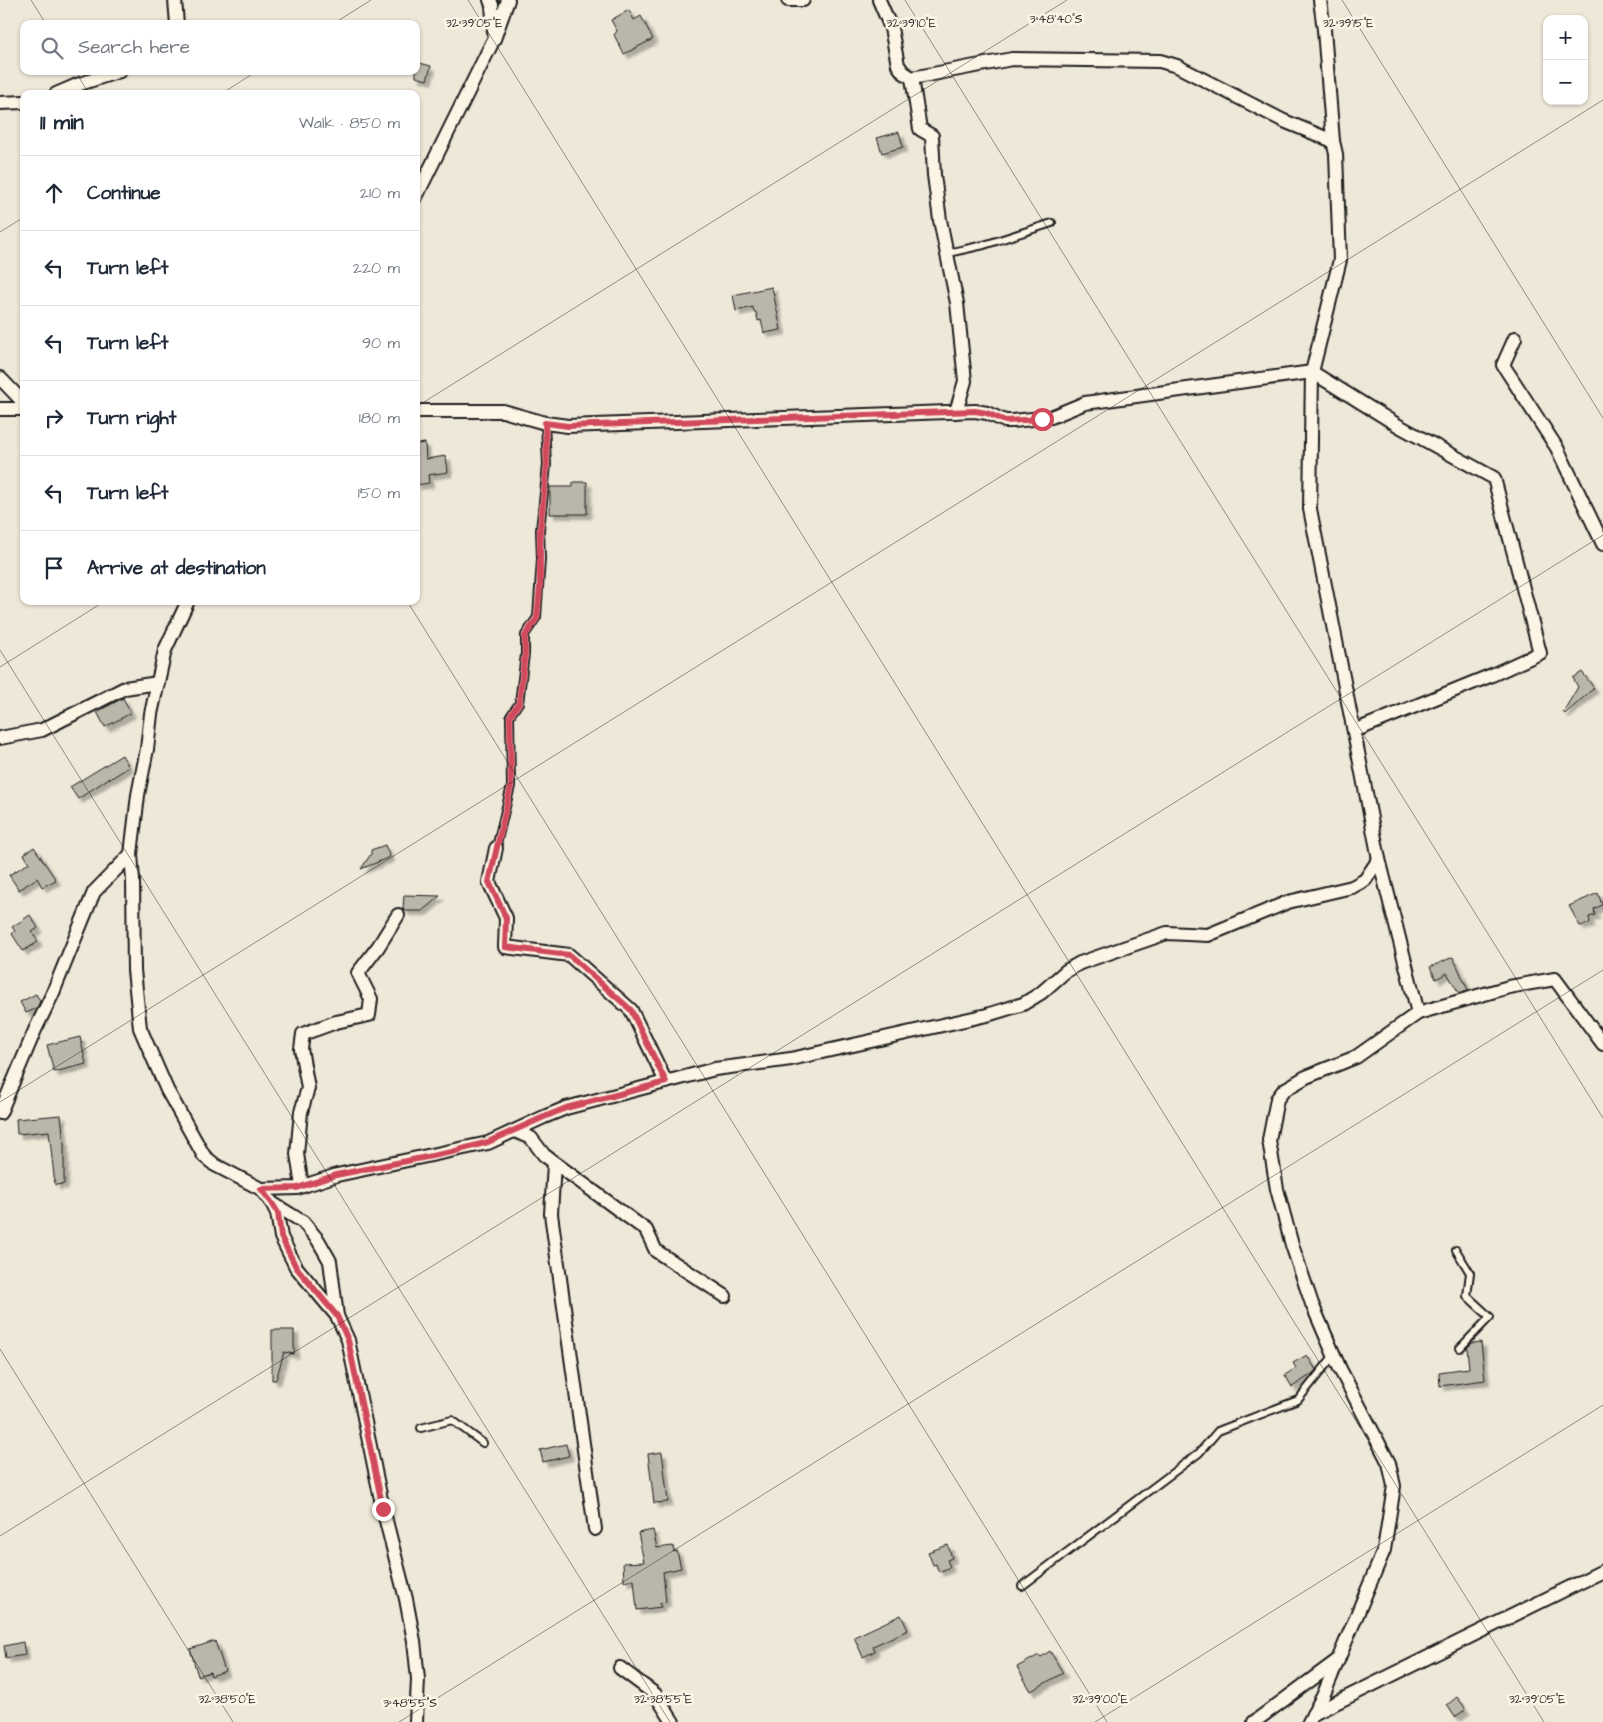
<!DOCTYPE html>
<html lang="en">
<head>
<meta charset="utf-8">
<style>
	body { margin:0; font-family:"Architects Daughter",sans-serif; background:#f6f6f7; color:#1f2937 }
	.controls { position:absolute; right:15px; top:15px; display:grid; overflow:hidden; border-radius:10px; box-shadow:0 1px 4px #0004 }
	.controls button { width:45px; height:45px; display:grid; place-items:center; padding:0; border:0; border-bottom:1px solid #e0e1e3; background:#fff; color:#1f2937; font:25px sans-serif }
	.stop { position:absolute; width:15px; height:15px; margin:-11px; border:4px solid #d1495b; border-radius:50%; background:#fff }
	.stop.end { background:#d1495b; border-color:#fff; box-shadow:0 1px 5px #0008 }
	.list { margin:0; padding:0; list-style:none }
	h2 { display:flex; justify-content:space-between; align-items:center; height:65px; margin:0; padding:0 20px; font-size:21px }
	h2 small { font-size:16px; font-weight:400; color:#747a83 }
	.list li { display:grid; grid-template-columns:32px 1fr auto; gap:15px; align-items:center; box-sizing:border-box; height:75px; padding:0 20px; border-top:1px solid #e0e1e3 }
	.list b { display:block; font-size:19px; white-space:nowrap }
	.list em { font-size:16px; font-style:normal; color:#747a83 }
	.icon { flex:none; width:28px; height:28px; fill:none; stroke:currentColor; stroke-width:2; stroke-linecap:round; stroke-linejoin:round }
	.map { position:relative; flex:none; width:1603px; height:1722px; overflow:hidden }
	.search { position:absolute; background:#fff; box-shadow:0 1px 4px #0004; left:20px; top:20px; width:400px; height:55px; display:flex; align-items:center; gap:12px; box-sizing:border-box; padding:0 18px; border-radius:10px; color:#747a83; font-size:19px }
	.panel { position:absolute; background:#fff; box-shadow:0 1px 4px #0004; left:20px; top:90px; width:400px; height:515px; border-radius:10px }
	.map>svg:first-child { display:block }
	.building { fill:#bab6aa; stroke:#1c1c1c; filter:url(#shadow) }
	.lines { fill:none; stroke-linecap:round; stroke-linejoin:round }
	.service-casing { stroke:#1c1c1c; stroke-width:10 }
	.minor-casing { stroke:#1c1c1c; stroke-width:16 }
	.service { stroke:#fcf5e5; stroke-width:6 }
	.minor { stroke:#fcf5e5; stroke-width:12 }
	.route { stroke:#d1495b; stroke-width:6 }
	.ticks { fill:none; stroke:#1c1c1c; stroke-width:1; stroke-opacity:0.45 }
	.ticks-label { font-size:12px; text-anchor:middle; fill:#1c1c1c; stroke:#fcf5e5; stroke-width:5; stroke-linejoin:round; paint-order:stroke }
</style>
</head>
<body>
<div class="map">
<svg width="1603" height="1722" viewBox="0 0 1603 1722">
	<defs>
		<filter id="shadow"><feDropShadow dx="4.5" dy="4.5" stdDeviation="1" flood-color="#0004"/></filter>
	</defs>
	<rect width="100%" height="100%" fill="#eee8d9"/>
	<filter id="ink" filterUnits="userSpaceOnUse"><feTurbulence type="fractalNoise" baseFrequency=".02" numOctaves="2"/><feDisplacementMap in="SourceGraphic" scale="10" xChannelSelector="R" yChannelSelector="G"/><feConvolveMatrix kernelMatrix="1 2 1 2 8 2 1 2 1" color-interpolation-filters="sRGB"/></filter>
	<g filter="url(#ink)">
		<g class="building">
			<polygon points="629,10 634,20 641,16 653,39 624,54 614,35 617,31 611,20"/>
			<polygon points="416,62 431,66 427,80 416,77"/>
			<polygon points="899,132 903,147 882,153 877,138"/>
			<polygon points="772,287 781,330 764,333 761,320 758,321 756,312 754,312 753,307 736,311 733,295"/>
			<polygon points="425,443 426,459 446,456 448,472 428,475 429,483 416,485 416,444"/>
			<polygon points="573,482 587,482 587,514 550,514 550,487 573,487"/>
			<polygon points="1582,672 1594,688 1565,714 1563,712 1578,687 1573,678"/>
			<polygon points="123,698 131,713 105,727 97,712"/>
			<polygon points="122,755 129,767 110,779 109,778 78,799 70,787"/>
			<polygon points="385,845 390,857 361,869 371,854 371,850"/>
			<polygon points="34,847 56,880 42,887 37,878 19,890 9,875 29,863 24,854"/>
			<polygon points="1598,893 1602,905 1594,909 1595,915 1589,917 1590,923 1580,926 1569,906"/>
			<polygon points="404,895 440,896 422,911 405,911 403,909"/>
			<polygon points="30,915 38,928 32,932 38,942 23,951 12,934 15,931 12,927"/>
			<polygon points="1453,957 1468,990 1459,993 1447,973 1436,979 1430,967"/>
			<polygon points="36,994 40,1001 37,1008 26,1013 20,1002"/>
			<polygon points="80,1037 86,1064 54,1072 47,1045"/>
			<polygon points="61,1115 64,1144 64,1184 55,1185 49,1131 17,1134 16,1119"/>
			<polygon points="272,1330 294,1330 294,1354 284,1352 276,1380 272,1380"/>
			<polygon points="1481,1342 1485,1380 1440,1386 1439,1372 1469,1368 1467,1348 1472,1343"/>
			<polygon points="1307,1355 1316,1370 1312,1374 1292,1387 1285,1375 1296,1368 1293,1363"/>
			<polygon points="566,1444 569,1456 543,1462 540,1450"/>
			<polygon points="662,1452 668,1502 654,1503 648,1454"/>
			<polygon points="653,1530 657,1548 673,1546 674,1552 677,1551 681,1568 663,1572 666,1602 660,1603 661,1607 637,1610 634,1580 624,1581 623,1563 644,1562 638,1533"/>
			<polygon points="948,1545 952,1558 947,1560 950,1567 939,1572 936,1564 933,1565 928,1552"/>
			<polygon points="901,1615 908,1630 873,1646 875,1651 863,1657 854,1637"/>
			<polygon points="215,1641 225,1671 211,1676 210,1672 198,1676 190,1649"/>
			<polygon points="23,1642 25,1655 6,1658 4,1646"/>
			<polygon points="1050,1651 1063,1673 1031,1691 1017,1667 1039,1655 1041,1657"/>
			<polygon points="1457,1697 1466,1709 1455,1717 1447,1705"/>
		</g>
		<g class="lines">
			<defs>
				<g id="service">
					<polyline points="948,253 984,245 1052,223"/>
					<polyline points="496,848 511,786 510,716 519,703 525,654 525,635 537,617 541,559 540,530 547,465 545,423"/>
					<polyline points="1456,1250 1470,1273 1467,1296 1490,1317 1460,1348"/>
					<polyline points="421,1428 452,1420 483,1443"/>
					<polyline points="1022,1586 1199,1453 1218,1431 1298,1400 1334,1355"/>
				</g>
				<g id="minor">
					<polyline points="175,0 177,24"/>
					<polyline points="490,0 492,5 494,32"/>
					<polyline points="788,0 803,0"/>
					<polyline points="879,0 891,28 898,65 903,72 912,78 1012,59 1160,61 1177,66 1284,121 1333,141"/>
					<polyline points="912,78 920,129 932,136 934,175 940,220 957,303 965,381 956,412"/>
					<polyline points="56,94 77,85"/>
					<polyline points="74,94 77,85 120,71"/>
					<polyline points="0,103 24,102"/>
					<polyline points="416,197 494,39 508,0"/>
					<polyline points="1515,338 1503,365 1557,448 1603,544"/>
					<polyline points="0,378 24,403"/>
					<polyline points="0,409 24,409"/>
					<polyline points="416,411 503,411 545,423 568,426 975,411 987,413 1005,421 1013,421 1051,417 1085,403 1312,372 1399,426 1494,478 1540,653 1492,675 1354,731"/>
					<polyline points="188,601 165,650 151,714 147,749 138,795 131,854 133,880 134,970 140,1028 167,1090 204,1156 215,1165 261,1189 272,1203 277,1213 281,1237 296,1267 337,1316 348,1340 383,1509 406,1599 414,1641 418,1679 416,1722"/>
					<polyline points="0,738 42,730 125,688 158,683"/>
					<polyline points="496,848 489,882 506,918 505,947 569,955 631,1010 666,1082"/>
					<polyline points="1418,1013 1509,987 1555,979 1603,1044"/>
					<polyline points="0,1113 35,1030 52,995 94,892 131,854"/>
					<polyline points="515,1131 531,1138 544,1155 646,1230 656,1251 725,1296"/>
					<polyline points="554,1163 551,1214 595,1529"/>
					<polyline points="302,1186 297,1154 301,1112 308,1088 301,1049 303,1034 336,1022 369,1015 371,999 358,973 378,947 398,915"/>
					<polyline points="261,1189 297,1188 337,1175 488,1143 544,1117 566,1108 715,1069 791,1059 987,1015 1023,1004 1041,993 1066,971 1080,963 1167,933 1208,935 1288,902 1352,887 1365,880 1379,859"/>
					<polyline points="272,1203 303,1222 318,1240 330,1261 337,1316"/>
					<polyline points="620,1668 655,1694 673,1722"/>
					<polyline points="1313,1714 1603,1571"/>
					<polyline points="1254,1722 1338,1660"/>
					<polyline points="1309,1722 1323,1696 1384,1550 1394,1486 1389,1463 1340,1369 1312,1304 1292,1245 1277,1189 1269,1140 1277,1099 1284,1090 1306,1077 1356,1057 1418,1013 1379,859 1310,509 1312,372 1340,260 1336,154 1333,141 1324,30 1320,0"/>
				</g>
			</defs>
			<use href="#service" class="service-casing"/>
			<use href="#minor" class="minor-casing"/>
			<use href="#service" class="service"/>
			<use href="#minor" class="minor"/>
		</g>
	</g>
	<g class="lines" filter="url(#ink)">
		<polyline class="route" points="383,1509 348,1340 337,1316 296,1267 281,1237 278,1213 272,1203 261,1189 297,1188 336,1175 452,1152 488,1142 544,1117 566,1108 666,1082 631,1010 569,955 505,947 506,918 489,882 511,786 510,716 519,703 525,654 525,636 537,618 540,586 540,530 547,465 545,423 568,426 975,411 987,413 1005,421 1042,419"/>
	</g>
	<path class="ticks" d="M31,0l15,24M468,0l1076,1722M905,0l698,1118M1342,0l261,418M333,24l38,-24M75,71l14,23M221,94l36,-23M0,232l24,-15M416,407l651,-407M407,601l700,1121M0,650l670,1072M0,667l105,-66M0,1102l1603,-1002M0,1349l233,373M0,1536l1603,-1001M399,1722l1204,-752M1095,1722l508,-317"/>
	<g class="ticks-label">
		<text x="1056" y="23">3°48'40"S</text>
		<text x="474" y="27">32°39'05"E</text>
		<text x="911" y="27">32°39'10"E</text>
		<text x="1348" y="27">32°39'15"E</text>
		<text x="227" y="1703">32°38'50"E</text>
		<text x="663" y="1703">32°38'55"E</text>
		<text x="1100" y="1703">32°39'00"E</text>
		<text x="1537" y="1703">32°39'05"E</text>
		<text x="410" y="1707">3°48'55"S</text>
	</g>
</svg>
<div class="controls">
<button>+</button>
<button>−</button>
</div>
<div class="stop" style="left:1042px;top:419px"></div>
<div class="stop end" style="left:383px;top:1509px"></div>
<div class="search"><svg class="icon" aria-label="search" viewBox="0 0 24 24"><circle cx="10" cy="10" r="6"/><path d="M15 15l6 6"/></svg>Search here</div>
<section class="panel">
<h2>11 min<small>Walk · 850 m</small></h2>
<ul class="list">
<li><svg class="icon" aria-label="ahead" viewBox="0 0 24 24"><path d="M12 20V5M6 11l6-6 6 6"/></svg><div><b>Continue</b></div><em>210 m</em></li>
<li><svg class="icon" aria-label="left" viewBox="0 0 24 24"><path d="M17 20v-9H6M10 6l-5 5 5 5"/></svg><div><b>Turn left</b></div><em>220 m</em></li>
<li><svg class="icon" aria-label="left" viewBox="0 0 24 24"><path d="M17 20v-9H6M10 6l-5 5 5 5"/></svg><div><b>Turn left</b></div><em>90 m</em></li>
<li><svg class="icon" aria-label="right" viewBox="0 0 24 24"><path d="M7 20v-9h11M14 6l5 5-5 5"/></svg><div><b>Turn right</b></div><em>180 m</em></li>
<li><svg class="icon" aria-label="left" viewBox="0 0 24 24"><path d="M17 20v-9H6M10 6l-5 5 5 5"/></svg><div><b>Turn left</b></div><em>150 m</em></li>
<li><svg class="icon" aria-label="arrive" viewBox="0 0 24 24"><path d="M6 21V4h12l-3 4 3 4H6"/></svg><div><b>Arrive at destination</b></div></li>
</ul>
</section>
</div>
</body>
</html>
